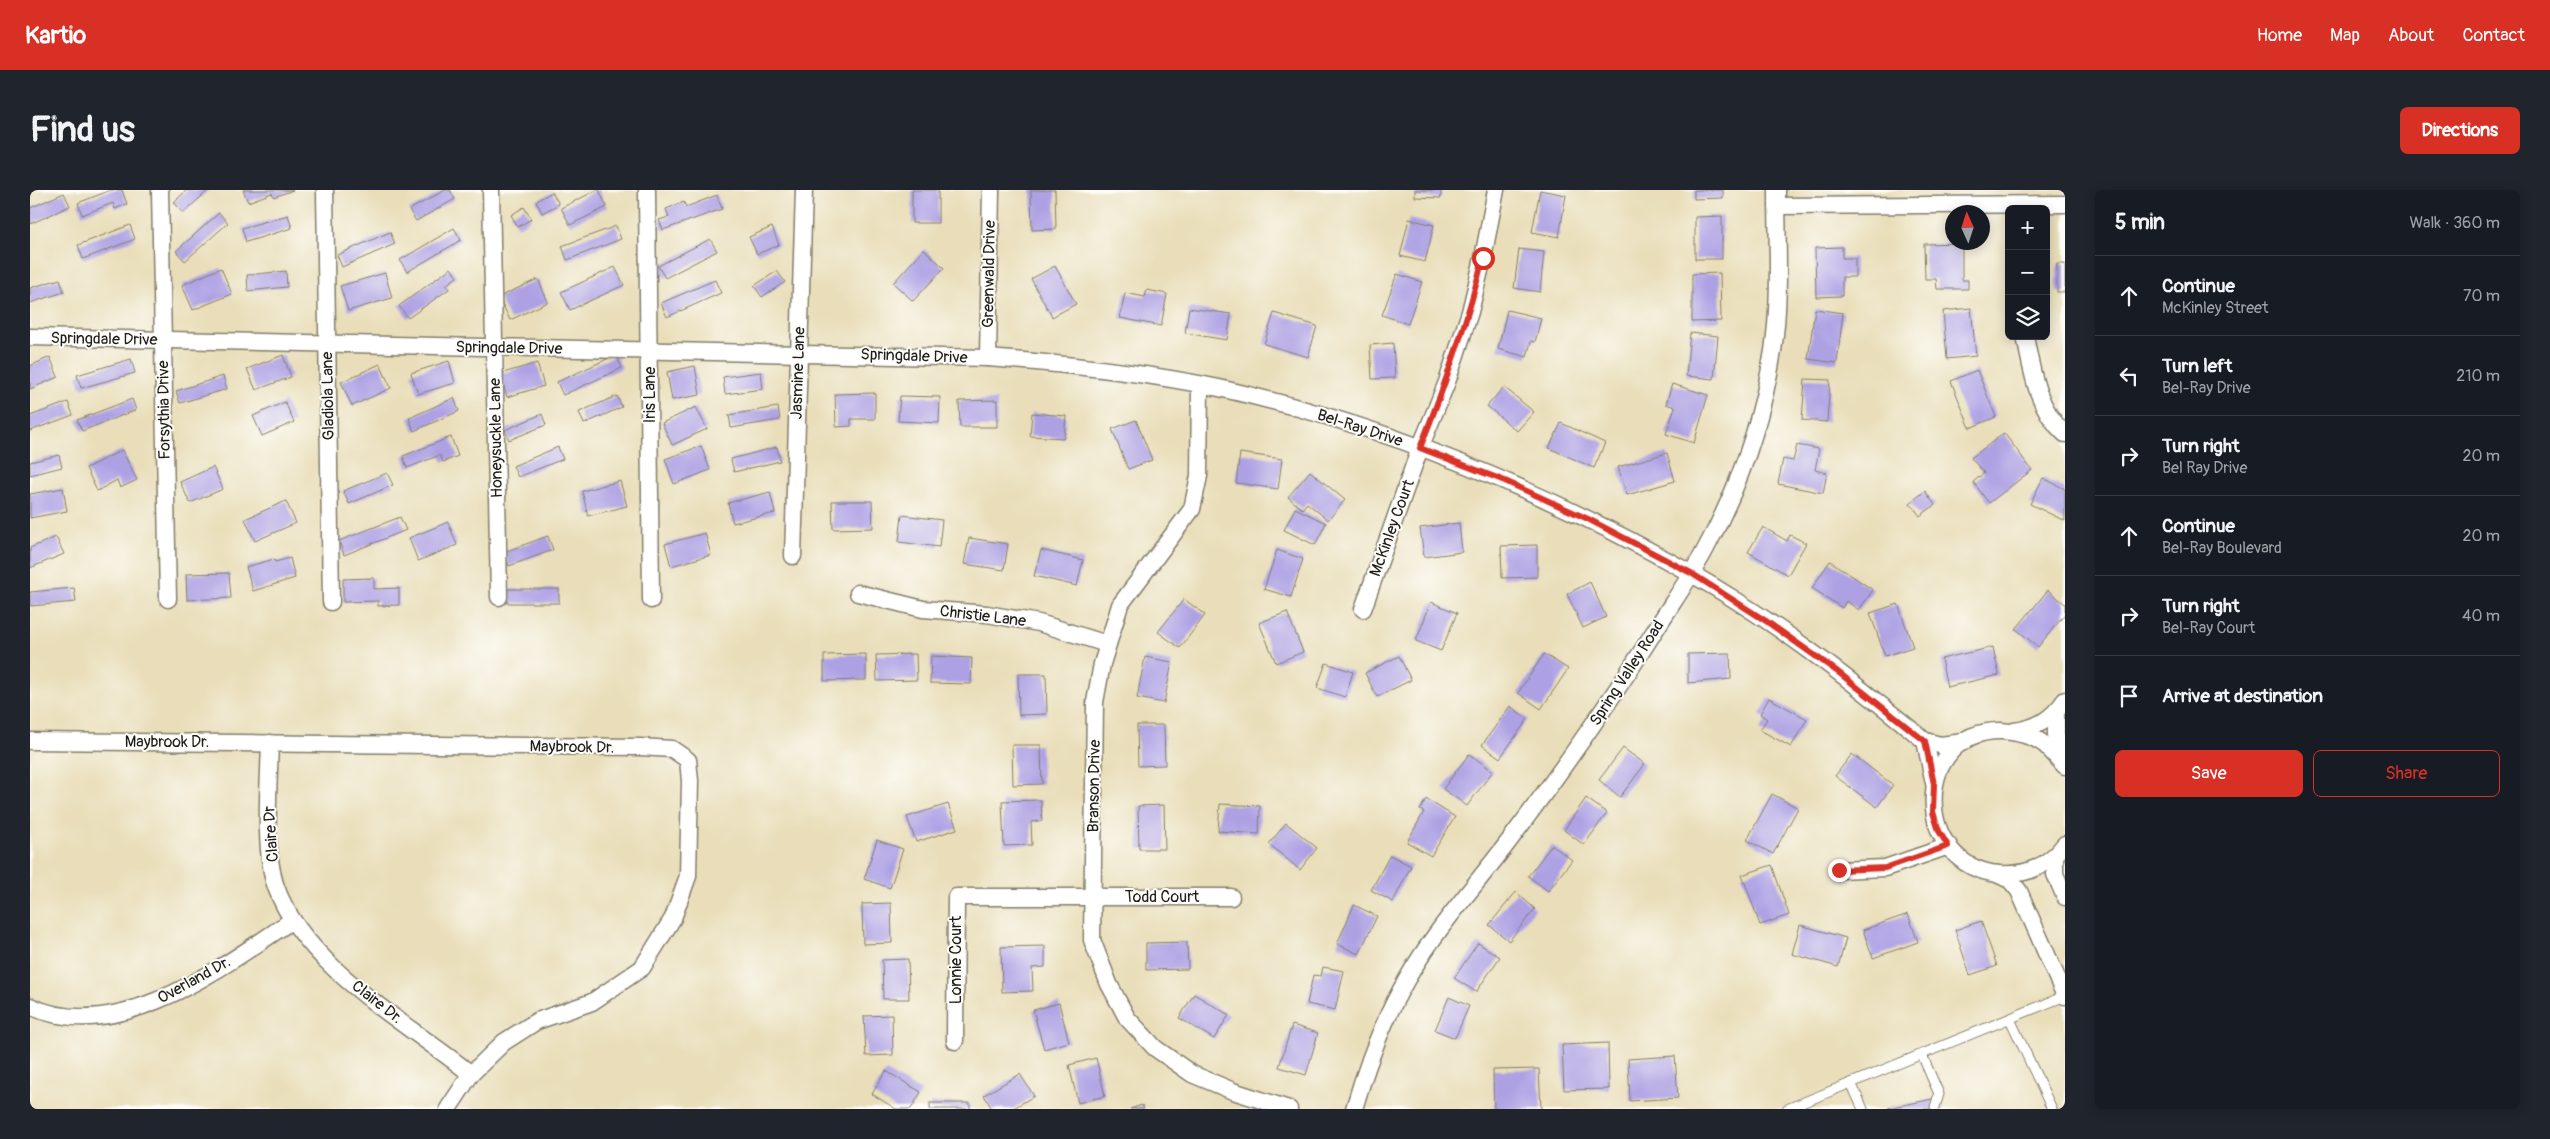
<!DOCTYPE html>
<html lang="en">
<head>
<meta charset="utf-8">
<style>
	body { margin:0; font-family:Pangolin,sans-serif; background:#20242c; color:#f1f3f6 }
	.controls { position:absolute; right:15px; top:15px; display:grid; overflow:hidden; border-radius:8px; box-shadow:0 2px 12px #0003 }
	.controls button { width:45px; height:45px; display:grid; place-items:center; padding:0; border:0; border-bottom:1px solid #363941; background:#171b24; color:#f1f3f6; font:25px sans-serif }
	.compass { position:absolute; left:1915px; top:15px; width:45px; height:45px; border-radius:50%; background:#171b24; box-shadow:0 2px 12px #0003; rotate:357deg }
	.stop { position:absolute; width:15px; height:15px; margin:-11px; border:4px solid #d93025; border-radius:50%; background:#fff }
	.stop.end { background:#d93025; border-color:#fff; box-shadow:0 1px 5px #0008 }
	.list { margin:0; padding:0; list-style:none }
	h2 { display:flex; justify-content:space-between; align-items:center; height:65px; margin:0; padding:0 20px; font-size:21px }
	h2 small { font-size:16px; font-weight:400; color:#9ea1a6 }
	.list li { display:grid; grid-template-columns:32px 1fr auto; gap:15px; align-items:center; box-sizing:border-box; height:80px; padding:0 20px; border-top:1px solid #363941 }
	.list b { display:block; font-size:19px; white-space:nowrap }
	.list p { margin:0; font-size:16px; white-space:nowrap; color:#9ea1a6 }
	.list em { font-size:16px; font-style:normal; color:#9ea1a6 }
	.actions { display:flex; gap:10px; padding:15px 20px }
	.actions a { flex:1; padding:11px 0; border:1px solid #d93025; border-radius:8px; text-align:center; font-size:18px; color:#d93025 }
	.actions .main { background:#d93025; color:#fff }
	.icon { flex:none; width:28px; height:28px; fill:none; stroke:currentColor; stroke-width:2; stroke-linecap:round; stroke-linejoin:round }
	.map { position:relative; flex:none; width:2035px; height:919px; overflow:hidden; border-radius:8px }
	header { display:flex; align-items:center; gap:30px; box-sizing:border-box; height:70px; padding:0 25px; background:#d93025; color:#fff }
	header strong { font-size:24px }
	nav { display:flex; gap:28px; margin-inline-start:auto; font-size:18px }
	.intro { display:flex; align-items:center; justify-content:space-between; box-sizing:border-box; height:120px; padding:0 30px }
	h1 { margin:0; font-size:35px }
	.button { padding:12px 22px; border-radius:8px; background:#d93025; color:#fff; font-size:18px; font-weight:700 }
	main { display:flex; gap:30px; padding:0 30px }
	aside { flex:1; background:#171b24; border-radius:8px; box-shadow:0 2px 12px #0003 }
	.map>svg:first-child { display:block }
	.building { fill:#ada1e4 }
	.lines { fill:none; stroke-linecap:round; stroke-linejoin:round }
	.lane-casing { stroke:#827d6a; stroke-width:11 }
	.street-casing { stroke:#827d6a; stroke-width:19 }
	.lane { stroke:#fff; stroke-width:9 }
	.street { stroke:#fff; stroke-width:16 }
	.route { stroke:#d93025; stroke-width:6 }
	.labels { text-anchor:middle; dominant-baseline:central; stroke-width:4; stroke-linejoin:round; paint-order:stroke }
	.street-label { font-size:16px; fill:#1c1c1c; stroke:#fdfcf7 }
</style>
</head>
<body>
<header>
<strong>Kartio</strong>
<nav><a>Home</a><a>Map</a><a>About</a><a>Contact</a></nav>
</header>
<div class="intro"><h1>Find us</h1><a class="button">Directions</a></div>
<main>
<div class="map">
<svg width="2035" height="919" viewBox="0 0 2035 919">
	<rect width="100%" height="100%" fill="#fdfcf7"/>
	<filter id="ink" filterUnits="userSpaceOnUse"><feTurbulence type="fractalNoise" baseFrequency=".02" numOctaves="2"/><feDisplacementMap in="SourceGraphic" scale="10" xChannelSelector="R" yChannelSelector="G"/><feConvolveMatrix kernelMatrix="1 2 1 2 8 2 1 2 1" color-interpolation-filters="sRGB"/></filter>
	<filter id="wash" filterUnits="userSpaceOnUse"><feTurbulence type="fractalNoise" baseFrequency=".0096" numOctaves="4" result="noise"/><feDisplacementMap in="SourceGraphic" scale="20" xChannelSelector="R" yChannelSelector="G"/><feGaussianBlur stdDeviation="1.12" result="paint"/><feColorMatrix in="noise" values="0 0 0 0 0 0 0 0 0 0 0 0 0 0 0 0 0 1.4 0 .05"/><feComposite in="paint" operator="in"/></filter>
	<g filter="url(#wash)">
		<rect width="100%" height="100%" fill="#e9deb9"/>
		<g id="blocks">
			<g class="building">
				<polygon points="81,0 92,0 97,14 85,19 83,13 52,25 48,13"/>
				<polygon points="157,0 179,0 153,23 144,12"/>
				<polygon points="213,0 263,0 244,7 242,3 218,12"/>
				<polygon points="415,0 420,0 425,9 386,31 379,20"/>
				<polygon points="567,0 569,0 577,17 540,35 531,18"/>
				<rect x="882" y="0" width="26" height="33"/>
				<polygon points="1001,0 1025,0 1026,39 1002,40"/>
				<polygon points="1385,0 1411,0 1411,8 1385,7"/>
				<polygon points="1510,0 1536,5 1529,47 1502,42"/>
				<polygon points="1664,0 1693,0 1693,8 1664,9"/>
				<polygon points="522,2 529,14 512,23 506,11"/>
				<polygon points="34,3 40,16 0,34 0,18"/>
				<polygon points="687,5 692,19 633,40 629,30 639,27 636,19 654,12 656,17"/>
				<polygon points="494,17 501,29 488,37 481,25"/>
				<polygon points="189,23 198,33 155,71 146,61"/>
				<polygon points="258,25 262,38 216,52 212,38"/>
				<polygon points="1692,26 1692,69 1665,69 1665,27"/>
				<polygon points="1379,29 1404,35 1395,72 1370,66"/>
				<polygon points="100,35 105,49 53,69 48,55"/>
				<polygon points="586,36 591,49 537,70 532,56"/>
				<polygon points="742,37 749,55 727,64 719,47"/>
				<polygon points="424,38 431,50 377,82 370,70"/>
				<polygon points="360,42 365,54 312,77 307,65"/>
				<polygon points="680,49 687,61 635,88 628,76"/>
				<polygon points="1932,53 1932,90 1938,90 1938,99 1907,99 1906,89 1895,89 1894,54"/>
				<polygon points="1812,57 1812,68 1825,68 1825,87 1812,87 1812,106 1786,107 1785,58"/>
				<polygon points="894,59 914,78 883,111 863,93"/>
				<polygon points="1489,59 1514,62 1510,102 1484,98"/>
				<rect x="2027" y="74" width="8" height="28"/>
				<polygon points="1025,76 1046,114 1022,127 1001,89"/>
				<polygon points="585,77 594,95 540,120 531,102"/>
				<polygon points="191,78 202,104 163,120 152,95"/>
				<polygon points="421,78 427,87 416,95 419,99 378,128 369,116"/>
				<polygon points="256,81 257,97 218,101 217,85"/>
				<polygon points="747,81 755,92 732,107 724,96"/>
				<polygon points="355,83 362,108 318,121 310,96"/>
				<polygon points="1690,83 1691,131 1662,132 1662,84"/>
				<polygon points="1367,84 1392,92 1378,134 1352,125"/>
				<polygon points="30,89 34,102 0,113 0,98"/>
				<polygon points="508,89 518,112 480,130 469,107"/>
				<polygon points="685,90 691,103 637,127 631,113"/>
				<polygon points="1117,100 1137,104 1131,136 1090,128 1095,103 1115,107"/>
				<polygon points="1159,118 1201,124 1197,150 1155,143"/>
				<polygon points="1941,118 1946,166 1917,169 1913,121"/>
				<polygon points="1785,119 1813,123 1807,173 1778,169"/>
				<polygon points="1477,120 1511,128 1505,152 1501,151 1497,167 1468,159"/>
				<polygon points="1244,123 1287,136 1278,167 1234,154"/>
				<polygon points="1660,143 1688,146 1684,189 1656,186"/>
				<polygon points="1363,153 1365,188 1342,189 1340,155"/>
				<polygon points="253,165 261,187 226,200 217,179"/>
				<polygon points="586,165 592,178 533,205 527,192"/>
				<polygon points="20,167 28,187 0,199 0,176"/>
				<polygon points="101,169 105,183 51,198 47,185"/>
				<polygon points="419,171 425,193 388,204 381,183"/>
				<polygon points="507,173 514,196 477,207 470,184"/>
				<polygon points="350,174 361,198 322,216 311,192"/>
				<polygon points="665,176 670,205 642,210 637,182"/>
				<polygon points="1947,180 1966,227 1940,238 1921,191"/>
				<polygon points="731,182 733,199 695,204 693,187"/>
				<polygon points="193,186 197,199 150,213 146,201"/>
				<polygon points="1775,189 1800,190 1797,232 1772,230"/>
				<polygon points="1642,194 1678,205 1664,253 1636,244 1645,217 1636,214"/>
				<polygon points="1474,197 1504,222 1487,241 1457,216"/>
				<polygon points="845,203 845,229 821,229 821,236 806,237 805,204"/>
				<polygon points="587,206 592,217 554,234 549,222"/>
				<polygon points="870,206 910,207 909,233 868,231"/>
				<polygon points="424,208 429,221 384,241 379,228"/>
				<polygon points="102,209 106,220 52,241 47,230"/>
				<polygon points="967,210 967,237 930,237 929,211"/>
				<polygon points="38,212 43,225 0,241 0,226"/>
				<polygon points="255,212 264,232 232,246 223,226"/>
				<polygon points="666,217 677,239 642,255 632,233"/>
				<polygon points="748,217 750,230 701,238 699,225"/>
				<polygon points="1002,223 1036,226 1034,248 1000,246"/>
				<polygon points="512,224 516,235 479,250 475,240"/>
				<polygon points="1106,230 1122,270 1098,279 1082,239"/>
				<polygon points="1531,233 1575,253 1564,278 1519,258"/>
				<polygon points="1974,243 2002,280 1959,313 1943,292 1954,283 1941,268"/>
				<polygon points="421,247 428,266 413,272 410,265 377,278 373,266"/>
				<polygon points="1767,255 1789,259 1785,280 1797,283 1793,303 1748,294 1753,269 1763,271"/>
				<polygon points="671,256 680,280 644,294 635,269"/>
				<polygon points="528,257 533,269 488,287 483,276"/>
				<polygon points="747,257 750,271 704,282 701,269"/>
				<polygon points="92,260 107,290 90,298 87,290 67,301 56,278"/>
				<polygon points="1210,263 1252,269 1248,299 1206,293"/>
				<polygon points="1637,263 1645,291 1597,305 1588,277"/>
				<polygon points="29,265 32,277 0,285 0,272"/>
				<polygon points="183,277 193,299 160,313 150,292"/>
				<polygon points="1280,281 1315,310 1298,330 1277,313 1272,319 1258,307"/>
				<polygon points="357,283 363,295 319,314 313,301"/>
				<polygon points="2013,288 2035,299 2035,331 2000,314"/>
				<polygon points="590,291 597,316 558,326 552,301"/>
				<polygon points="33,298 37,321 0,328 0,304"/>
				<polygon points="1895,301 1905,315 1890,326 1880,313"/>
				<polygon points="740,302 745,323 703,333 698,313"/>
				<polygon points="256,311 266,333 225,351 215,329"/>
				<polygon points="802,311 842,311 843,338 803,339"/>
				<polygon points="1265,318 1296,333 1285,355 1254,340"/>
				<polygon points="872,325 912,330 909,357 869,352"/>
				<polygon points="370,327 376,340 314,365 309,351"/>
				<polygon points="418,332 427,355 388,371 379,348"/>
				<polygon points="1429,333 1432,362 1394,367 1390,338"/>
				<polygon points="1733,337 1757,351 1760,345 1776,353 1758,385 1718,362"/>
				<polygon points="675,343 681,365 641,376 635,354"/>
				<polygon points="518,346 523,360 479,376 474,362"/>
				<polygon points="26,347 34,364 0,378 0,358"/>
				<polygon points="939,348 978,354 974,380 934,374"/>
				<polygon points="1507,355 1507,387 1472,388 1471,356"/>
				<polygon points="1011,360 1053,370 1047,396 1004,386"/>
				<polygon points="1247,360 1273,369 1261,407 1234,399"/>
				<polygon points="260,368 265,388 223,401 216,377 244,369 245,372"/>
				<polygon points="1800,371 1843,400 1829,420 1816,411 1812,418 1782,398"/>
				<polygon points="199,383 201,408 157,410 156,384"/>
				<polygon points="344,388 344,399 369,398 369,415 348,416 348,411 313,412 313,389"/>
				<polygon points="1560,392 1576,427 1553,438 1537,404"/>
				<polygon points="44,398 46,412 0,416 0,402"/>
				<rect x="477" y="399" width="52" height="14"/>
				<polygon points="2018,400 2035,414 2035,424 2008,457 1986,439"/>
				<polygon points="1154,409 1175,425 1150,458 1128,442"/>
				<polygon points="1401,412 1427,423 1411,461 1386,451"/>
				<polygon points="1868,414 1883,457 1855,466 1840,423"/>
				<polygon points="1257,422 1273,462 1246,473 1229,433"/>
				<polygon points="1963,457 1969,485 1917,497 1911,469"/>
				<polygon points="1700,463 1701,489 1658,493 1658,464"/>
				<polygon points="836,464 836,490 794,491 794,465"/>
				<polygon points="886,464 887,490 847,491 846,465"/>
				<polygon points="1514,464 1538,479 1511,519 1488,503"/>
				<polygon points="901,466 942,468 941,494 900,493"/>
				<polygon points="1369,466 1381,490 1347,507 1335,483"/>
				<polygon points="1115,467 1142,472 1134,513 1107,508"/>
				<polygon points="1296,473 1323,482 1315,507 1287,498"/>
				<polygon points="988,484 1016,484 1017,524 989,525"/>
				<polygon points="1739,508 1777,529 1761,557 1730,540 1737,529 1730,524"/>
				<polygon points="1480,516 1498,529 1470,568 1452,555"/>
				<polygon points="1107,535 1134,535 1135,575 1108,576"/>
				<polygon points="982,555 1011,555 1012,594 983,595"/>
				<polygon points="1593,558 1615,574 1590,607 1569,590"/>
				<polygon points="1439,564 1463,581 1437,616 1413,599"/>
				<polygon points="1822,564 1863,595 1847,617 1805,586"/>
				<polygon points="1742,604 1768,618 1743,664 1717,650"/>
				<polygon points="1556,608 1577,623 1554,655 1534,640"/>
				<polygon points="1396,609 1425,627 1401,666 1377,652 1394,622 1390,620"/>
				<polygon points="1011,610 1012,631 1001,632 1002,655 974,656 972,611"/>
				<polygon points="918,614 927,639 886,652 877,627"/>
				<polygon points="1190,614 1230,616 1229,644 1188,641"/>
				<polygon points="1134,615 1135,659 1109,659 1108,616"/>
				<polygon points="1256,633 1287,658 1270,680 1239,654"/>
				<polygon points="847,650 873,659 860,698 834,689"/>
				<polygon points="1522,655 1542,670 1518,701 1498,686"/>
				<polygon points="1360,665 1381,676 1363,712 1341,700"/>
				<polygon points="1742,675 1759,725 1730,735 1712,685"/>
				<polygon points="1486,702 1505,719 1479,751 1459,735"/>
				<polygon points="861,713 862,753 833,754 832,714"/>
				<polygon points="1324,715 1347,726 1329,764 1307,754"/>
				<polygon points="1878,724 1888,752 1843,768 1833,740"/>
				<polygon points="1951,731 1967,776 1940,785 1925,740"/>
				<polygon points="1770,735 1816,748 1808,777 1762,764"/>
				<polygon points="1157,752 1158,779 1116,780 1116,753"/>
				<polygon points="1448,753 1470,767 1446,802 1424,788"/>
				<polygon points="1015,756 1015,777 1002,778 1003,801 972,802 971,757"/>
				<polygon points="878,769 879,809 853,809 852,770"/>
				<polygon points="1293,777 1314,781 1305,820 1277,814 1283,785 1291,786"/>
				<polygon points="1164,804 1199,825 1184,849 1149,828"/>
				<polygon points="1419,807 1439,816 1425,848 1405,840"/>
				<polygon points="1029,813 1039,852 1014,859 1003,820"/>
				<polygon points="862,825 863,865 836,866 834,826"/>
				<polygon points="1262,835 1288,843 1276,885 1249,877"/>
				<polygon points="1578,853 1579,899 1534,900 1532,855"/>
				<polygon points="1645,866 1648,908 1600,911 1598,869"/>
				<polygon points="1066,868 1075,906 1048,913 1039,875"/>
				<polygon points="1509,879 1511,919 1464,919 1463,880"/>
				<polygon points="856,881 891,902 881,919 866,919 842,904"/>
				<polygon points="990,884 1004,906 982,919 962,919 954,905"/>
				<polygon points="1903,909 1905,919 1858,919 1858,918"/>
				<rect x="900" y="913" width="40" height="6"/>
				<polygon points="1112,915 1114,919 1100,919"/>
			</g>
		</g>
	</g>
	<g filter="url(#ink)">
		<use href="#blocks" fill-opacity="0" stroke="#827d6a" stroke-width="1"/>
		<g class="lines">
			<defs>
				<g id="lane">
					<polyline points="1980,829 2022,919"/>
					<polyline points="1892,865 1909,904 1905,917"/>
					<polyline points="1821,893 1833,919"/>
					<polyline points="1757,919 2035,806"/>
				</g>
				<g id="street">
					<polyline points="130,0 138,409"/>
					<polyline points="295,0 301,412"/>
					<polyline points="461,0 469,407"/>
					<polyline points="617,0 621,410"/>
					<polyline points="1747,16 2035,14"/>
					<path d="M1995,146c7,36 12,72 40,98"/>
					<path d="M0,147l958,21c78,6 155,14 231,30 165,37 324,102 471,185 84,47 161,107 235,168l15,4 24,-3"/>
					<polyline points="958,168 961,0"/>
					<polyline points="1170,195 1169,286 1162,319 1090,415 1072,474 1065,512 1062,750 1079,794 1097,828 1125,858 1162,884 1203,901 1259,919"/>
					<polyline points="763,366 774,0"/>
					<polyline points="828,403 893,419 957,424 1009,433 1077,454"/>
					<polyline points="1333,419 1390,258 1417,192 1440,122 1453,68 1466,0"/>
					<polyline points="2026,524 2026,545 2035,573"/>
					<path d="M1984,541c23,-3 38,-12 51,-31"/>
					<polyline points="0,551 610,557 642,559 658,570 660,591 658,686 643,728 612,778 562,812 507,831 474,852 441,884 418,919"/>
					<polyline points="1895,551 1904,593"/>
					<path d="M240,553c-1,41 -7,106 6,144 28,79 131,136 195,187"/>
					<path d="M2035,576c-7,-7 -14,-16 -21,-22 -12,-9 -28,-12 -43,-13 -89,-1 -90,135 -2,143 28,2 49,-8 66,-30"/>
					<polyline points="2025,667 2025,684 2035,707"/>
					<polyline points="1809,680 1855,678 1919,656"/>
					<polyline points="1967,684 1980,690 1989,701 2035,806"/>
					<path d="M0,816c87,41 192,-39 261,-85"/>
					<polyline points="925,851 926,707 1201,707"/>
					<path d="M1324,919c13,-45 29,-89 53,-130 29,-51 70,-95 105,-142 50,-67 98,-135 142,-205 17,-27 35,-53 50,-80 34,-62 58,-131 69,-201 8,-54 4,-107 4,-161"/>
				</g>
			</defs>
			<use href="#lane" class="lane-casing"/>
			<use href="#street" class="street-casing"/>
			<use href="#lane" class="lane"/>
			<use href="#street" class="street"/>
		</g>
	</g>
	<g class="lines" filter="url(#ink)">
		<path class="route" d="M1453,68c-16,65 -38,127 -63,190l85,33 83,38 103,54 75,48 72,51 87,69 9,43 -1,28 6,19 9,15 -63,22 -46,2"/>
	</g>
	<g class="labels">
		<g class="street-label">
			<text transform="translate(959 84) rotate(-89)">Greenwald Drive</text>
			<text transform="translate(74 149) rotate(1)">Springdale Drive</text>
			<text transform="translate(479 158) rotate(1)">Springdale Drive</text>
			<text transform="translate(884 166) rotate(2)">Springdale Drive</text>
			<text transform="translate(768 183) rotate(-88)">Jasmine Lane</text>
			<text transform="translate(620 205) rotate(-90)">Iris Lane</text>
			<text transform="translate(298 206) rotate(-91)">Gladiola Lane</text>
			<text transform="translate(134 220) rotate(-91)">Forsythia Drive</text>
			<text transform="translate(1330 238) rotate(18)">Bel-Ray Drive</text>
			<text transform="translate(466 248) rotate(-91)">Honeysuckle Lane</text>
			<text transform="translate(1362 338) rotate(-70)">McKinley Court</text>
			<text transform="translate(953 426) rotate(7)">Christie Lane</text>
			<text transform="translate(1597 483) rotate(-57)">Spring Valley Road</text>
			<text x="137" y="552">Maybrook Dr.</text>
			<text transform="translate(542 557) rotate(1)">Maybrook Dr.</text>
			<text transform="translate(1064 596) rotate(-89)">Branson Drive</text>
			<text transform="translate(241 644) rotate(-94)">Claire Dr</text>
			<text x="1132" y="707">Todd Court</text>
			<text transform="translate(926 770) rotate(-90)">Lonnie Court</text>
			<text transform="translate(164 790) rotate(-29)">Overland Dr.</text>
			<text transform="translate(347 812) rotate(38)">Claire Dr.</text>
		</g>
	</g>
</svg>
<div class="controls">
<button>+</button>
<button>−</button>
<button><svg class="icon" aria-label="layers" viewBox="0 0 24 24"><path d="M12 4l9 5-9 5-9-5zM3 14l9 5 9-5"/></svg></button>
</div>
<svg class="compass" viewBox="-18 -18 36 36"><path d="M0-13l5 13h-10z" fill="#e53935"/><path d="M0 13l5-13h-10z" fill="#9ea1a6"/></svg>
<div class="stop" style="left:1453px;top:68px"></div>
<div class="stop end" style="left:1809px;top:680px"></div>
</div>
<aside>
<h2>5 min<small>Walk · 360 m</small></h2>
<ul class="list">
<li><svg class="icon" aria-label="ahead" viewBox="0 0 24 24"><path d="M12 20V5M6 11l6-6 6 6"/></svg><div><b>Continue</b><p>McKinley Street</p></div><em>70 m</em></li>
<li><svg class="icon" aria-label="left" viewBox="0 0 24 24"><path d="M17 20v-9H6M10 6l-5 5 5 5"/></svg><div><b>Turn left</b><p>Bel-Ray Drive</p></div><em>210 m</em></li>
<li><svg class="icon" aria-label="right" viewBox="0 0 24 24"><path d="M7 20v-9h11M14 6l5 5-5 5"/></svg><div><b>Turn right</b><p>Bel Ray Drive</p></div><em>20 m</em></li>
<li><svg class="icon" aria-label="ahead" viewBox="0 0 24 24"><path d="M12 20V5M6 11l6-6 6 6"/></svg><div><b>Continue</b><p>Bel-Ray Boulevard</p></div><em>20 m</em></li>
<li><svg class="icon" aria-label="right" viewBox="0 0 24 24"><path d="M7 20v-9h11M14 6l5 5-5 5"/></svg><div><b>Turn right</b><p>Bel-Ray Court</p></div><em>40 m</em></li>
<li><svg class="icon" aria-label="arrive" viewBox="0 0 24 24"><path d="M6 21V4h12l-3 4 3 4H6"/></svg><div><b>Arrive at destination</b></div></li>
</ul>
<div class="actions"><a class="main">Save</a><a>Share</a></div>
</aside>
</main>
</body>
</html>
